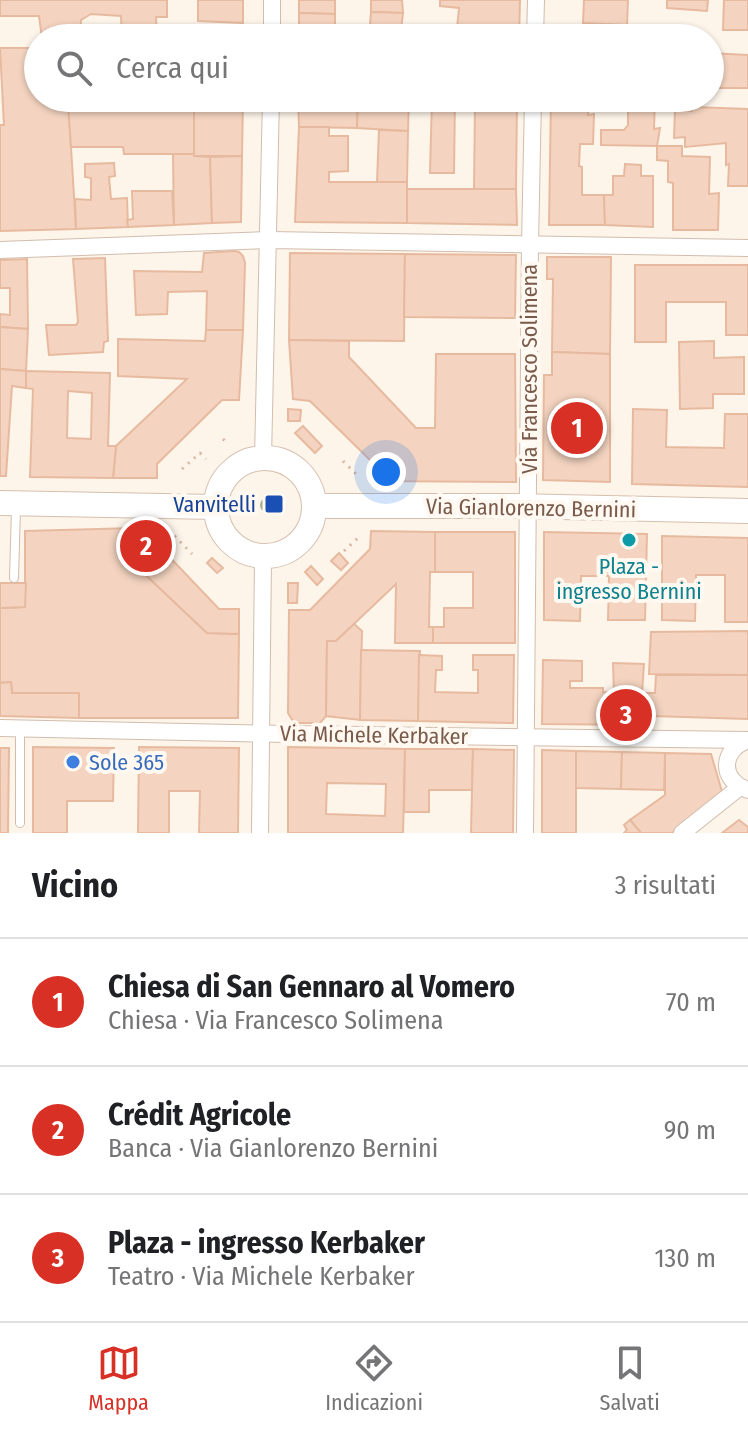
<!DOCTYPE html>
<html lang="it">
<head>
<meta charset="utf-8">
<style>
	body { margin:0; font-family:"Fira Sans Condensed",sans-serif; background:#f2f2f2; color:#202124 }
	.you { position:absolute; left:386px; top:472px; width:28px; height:28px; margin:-20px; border:6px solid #fff; border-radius:50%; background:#1a73e8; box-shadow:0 0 0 12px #1a73e833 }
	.badge { display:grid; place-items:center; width:52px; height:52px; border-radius:50%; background:#d93025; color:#fff; font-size:26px; font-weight:700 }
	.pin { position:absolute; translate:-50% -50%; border:4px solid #fff; box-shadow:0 2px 8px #0006 }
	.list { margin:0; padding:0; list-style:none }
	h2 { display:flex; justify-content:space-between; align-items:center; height:104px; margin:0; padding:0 32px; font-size:34px }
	h2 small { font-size:26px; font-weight:400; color:#757577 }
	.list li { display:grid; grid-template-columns:52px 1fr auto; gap:24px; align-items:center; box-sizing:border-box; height:128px; padding:0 32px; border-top:2px solid #e0e0e0 }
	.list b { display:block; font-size:30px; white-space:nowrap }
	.list p { margin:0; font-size:26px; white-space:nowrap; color:#757577 }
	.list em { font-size:26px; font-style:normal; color:#757577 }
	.icon { flex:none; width:44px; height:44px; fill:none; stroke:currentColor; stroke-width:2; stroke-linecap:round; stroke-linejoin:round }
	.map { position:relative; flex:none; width:748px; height:833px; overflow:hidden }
	.search { position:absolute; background:#fff; box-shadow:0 2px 6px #0004; left:24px; right:24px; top:24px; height:88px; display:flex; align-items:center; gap:20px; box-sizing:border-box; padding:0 28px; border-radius:44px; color:#757577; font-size:30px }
	.sheet { height:488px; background:#fff }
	nav { display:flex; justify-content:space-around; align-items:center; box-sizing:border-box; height:112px; border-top:2px solid #e0e0e0; background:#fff; font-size:22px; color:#757577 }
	nav a { display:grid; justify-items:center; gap:4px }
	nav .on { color:#d93025 }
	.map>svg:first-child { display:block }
	.building { fill:#f4d4c0; stroke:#e7baa0; stroke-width:2; fill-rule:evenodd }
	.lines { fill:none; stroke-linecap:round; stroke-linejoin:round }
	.lane-casing { stroke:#d1bdae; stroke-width:10 }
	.street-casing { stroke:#d1bdae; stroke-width:18 }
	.secondary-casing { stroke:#d6bfae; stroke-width:26 }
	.path { stroke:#d9b7a2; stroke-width:3; stroke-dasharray:2 6; stroke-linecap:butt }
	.lane { stroke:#fff; stroke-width:8 }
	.street { stroke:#fff; stroke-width:16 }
	.secondary { stroke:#fff; stroke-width:24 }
	.tree { fill:#9fb18c }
	.transit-dot { fill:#1a4fb4; stroke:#fff9f1; stroke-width:3 }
	.culture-dot { fill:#0f9aa8; stroke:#fff9f1; stroke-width:3 }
	.shop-dot { fill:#3f7fe0; stroke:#fff9f1; stroke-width:3 }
	.labels { text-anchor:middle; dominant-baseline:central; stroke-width:8; stroke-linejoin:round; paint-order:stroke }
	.street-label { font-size:22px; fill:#7a5b4b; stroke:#fff9f1 }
	.transit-label { font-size:22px; fill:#164399; stroke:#fff9f1; text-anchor:end }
	.culture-label { font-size:22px; fill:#0d838f; stroke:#fff9f1 }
	.shop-label { font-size:22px; fill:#366cbe; stroke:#fff9f1; text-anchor:start }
</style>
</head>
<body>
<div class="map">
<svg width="748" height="833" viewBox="0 0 748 833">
	<rect width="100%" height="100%" fill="#fdf5ea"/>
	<g class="building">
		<polygon points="0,0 167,0 167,17 156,17 157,38 122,38 121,16 91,14 81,20 80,38 42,38 39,16 0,16"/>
		<polygon points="198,0 243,0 243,23 198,21"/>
		<polygon points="299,0 335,0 335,14 299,13"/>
		<polygon points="371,0 402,0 403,13 371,12"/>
		<polygon points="440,0 520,0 519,38 431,38 432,27 457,28 459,8 440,6"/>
		<polygon points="584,0 628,0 627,25 583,23"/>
		<polygon points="667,0 708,0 707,11 667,8"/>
		<polygon points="724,0 748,0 748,30 723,30"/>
		<polygon points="371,12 403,13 400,38 369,38"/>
		<polygon points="299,13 335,14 335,38 299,38"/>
		<polygon points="202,30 248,34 248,38 201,38"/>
		<polygon points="0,48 38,48 38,98 68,98 76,229 0,231 0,125 4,125"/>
		<polygon points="710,53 748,55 748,88 710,88"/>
		<polygon points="79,98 194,98 194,154 124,154 123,147 71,147 68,105 79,106"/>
		<polygon points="194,98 243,98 242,156 194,156"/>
		<polygon points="298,98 322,98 322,102 358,101 357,128 299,127"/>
		<polygon points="388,98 409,98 408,131 357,128 358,101 388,101"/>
		<polygon points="432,98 455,98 454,173 430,173"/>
		<polygon points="465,98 517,98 516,189 474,189 475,104 465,104"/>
		<polygon points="628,98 655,98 654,129 660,128 657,146 601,145 601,130 624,130 628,125"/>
		<polygon points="551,99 589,100 588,115 594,114 593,144 580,144 579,166 582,167 582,195 604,195 605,225 549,225"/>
		<polygon points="693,107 748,109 748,186 728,186 729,164 726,165 726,143 685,147 685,137 674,138 675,110 692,111"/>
		<polygon points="299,127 329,127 329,136 348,136 348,171 329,172 329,182 407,182 407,223 295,222"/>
		<polygon points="379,130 408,131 407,182 377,182"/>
		<polygon points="657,146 682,146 682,156 710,157 709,194 719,193 718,230 673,230 673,183 668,182 668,161 657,160"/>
		<polygon points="173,154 194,154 194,156 210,157 212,223 174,225"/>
		<polygon points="242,156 241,222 212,223 210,157"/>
		<polygon points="114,163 115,176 109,177 111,199 127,198 128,227 76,229 75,199 91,200 91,178 85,177 85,164"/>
		<polygon points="625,164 641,165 641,176 653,176 653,227 605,225 604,195 613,195 613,176 624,176"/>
		<polygon points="407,189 516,189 517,225 407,223"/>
		<polygon points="132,191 172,191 174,225 128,227 127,220 133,219"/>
		<polygon points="234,251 239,252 243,256 245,263 243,330 206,330 207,291 168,292 167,314 136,315 134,271 202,272 204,253"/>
		<polygon points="290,253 405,254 404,341 289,340"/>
		<polygon points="405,254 516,255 515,318 404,317"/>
		<polygon points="547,257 611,257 610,354 552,352 553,279 547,279"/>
		<polygon points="105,258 108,341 104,342 103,352 49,355 46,325 76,325 78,322 73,259"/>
		<polygon points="27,259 28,329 0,327 0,314 10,315 10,288 0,288 0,260"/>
		<polygon points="635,265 748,265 748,335 726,335 726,302 666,302 666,342 635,342"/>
		<polygon points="0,327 28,329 26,371 0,369"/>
		<polygon points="206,330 243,330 239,400 222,400 157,464 157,478 113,478 116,446 187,379 118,376 118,339 205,341"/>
		<polygon points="289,340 349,341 349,357 416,428 435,428 436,354 515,354 516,482 371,481 372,462 310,401 293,399"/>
		<polygon points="714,341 714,358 744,357 744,394 713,394 713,408 680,409 679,342"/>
		<polygon points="552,352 610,354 610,482 543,480 544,375 552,375"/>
		<polygon points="0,369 26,371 26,388 12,386 6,476 0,476"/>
		<path d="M26,371l84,2 -2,73h8l-3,32 -83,-1 3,-88 -7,-1zM68,391l24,2 -1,46 -24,-1z"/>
		<polygon points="288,409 301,410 300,421 288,421"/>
		<polygon points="633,409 667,410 666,447 724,448 725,414 748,414 748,487 632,484"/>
		<polygon points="303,426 322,446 315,453 295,433"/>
		<polygon points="134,528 132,562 207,633 239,634 238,718 79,718 79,693 12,693 11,682 0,683 0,608 25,607 25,531"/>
		<polygon points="134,528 159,529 160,547 219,609 239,609 239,634 207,633 132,562"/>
		<polygon points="371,531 435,532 435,572 430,572 429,627 433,627 433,643 395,643 396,584 336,641 327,641 326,716 320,723 294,723 288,713 289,610 310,610 370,549"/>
		<polygon points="435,532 515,532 515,643 433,643 433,627 444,627 444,608 473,608 473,572 435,572"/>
		<polygon points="544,532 647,534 645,620 608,620 609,576 581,576 580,621 544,620"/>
		<polygon points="662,536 748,538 748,622 725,622 725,575 696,575 695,621 662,620"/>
		<polygon points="339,553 348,563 341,570 331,561"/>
		<polygon points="212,558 223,568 217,573 207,563"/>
		<polygon points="311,566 323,579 317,585 305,572"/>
		<polygon points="0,583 26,583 25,607 0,608"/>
		<polygon points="288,583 298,583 297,603 288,603"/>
		<polygon points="354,624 362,631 360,720 326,716 327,641 336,641"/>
		<polygon points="748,631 748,675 649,674 651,632"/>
		<polygon points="361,650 420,651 418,721 360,720"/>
		<polygon points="419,655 442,656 442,670 436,670 435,692 478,693 478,670 473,670 473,655 514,655 513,723 418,721"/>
		<polygon points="543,660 582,661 582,681 570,681 570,688 603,688 603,692 614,693 613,663 644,664 642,693 655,693 656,675 748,675 748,719 652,716 651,725 542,724"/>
		<polygon points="11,682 12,693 79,693 79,718 0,716 0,683"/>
		<polygon points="33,747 114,748 113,801 67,801 67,833 33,833"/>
		<polygon points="139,747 239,748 238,833 199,833 200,791 169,791 169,833 138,833"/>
		<path d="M288,747l117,2 -2,84h-115zM327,783l59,1 -1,32 -59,-2z"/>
		<polygon points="0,748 9,748 8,833 0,833"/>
		<polygon points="405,749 473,749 472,790 429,790 429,812 404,812"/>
		<polygon points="473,749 514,750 513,833 471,833"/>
		<polygon points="542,750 576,751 576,833 542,833"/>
		<polygon points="576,751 622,752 621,789 576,788"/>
		<polygon points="622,752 665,753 664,790 621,789"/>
		<polygon points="665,753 711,754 723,795 672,833 641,833 630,820 665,795"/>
		<polygon points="630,820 641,833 624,833 627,830 624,825"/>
		<polygon points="739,820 748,827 748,833 722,833"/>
	</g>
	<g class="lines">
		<defs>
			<g id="lane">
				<polyline points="14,578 16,508"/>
				<polyline points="20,823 20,729"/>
			</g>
			<g id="street">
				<polyline points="272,38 272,0"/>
				<polyline points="535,38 536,0"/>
				<polyline points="0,250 269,240 748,248"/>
				<polyline points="263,458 271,98"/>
				<polyline points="0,728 285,734 748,740"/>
				<path d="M748,740c-28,10 -28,41 0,50"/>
				<polyline points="260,833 263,557"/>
				<polyline points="525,833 530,244 533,98"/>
				<polyline points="682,833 740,787"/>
			</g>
			<g id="secondary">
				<circle cx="265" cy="507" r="49"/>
				<polyline points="0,503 216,507"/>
				<polyline points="315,506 513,506 748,511"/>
			</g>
		</defs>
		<use href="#lane" class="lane-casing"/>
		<use href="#street" class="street-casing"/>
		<use href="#secondary" class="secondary-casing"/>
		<g class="path">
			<polyline points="223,439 225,441"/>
			<polyline points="343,461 357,475"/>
			<polyline points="182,469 200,453 206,459"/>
			<polyline points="169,530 192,554"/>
			<polyline points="344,551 359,537"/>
		</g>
		<use href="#lane" class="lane"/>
		<use href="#street" class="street"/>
		<use href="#secondary" class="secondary"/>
	</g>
	<circle class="tree" cx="267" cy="505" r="7"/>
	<rect class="transit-dot" x="264" y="494" width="20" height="20" rx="4"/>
	<circle class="culture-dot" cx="629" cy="540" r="8"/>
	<circle class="shop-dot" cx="73" cy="762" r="8"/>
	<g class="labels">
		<g class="street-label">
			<text transform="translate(529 369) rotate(-90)">Via Francesco Solimena</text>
			<text transform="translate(531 508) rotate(1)">Via Gianlorenzo Bernini</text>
			<text transform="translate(374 735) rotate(1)">Via Michele Kerbaker</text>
		</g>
		<g class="transit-label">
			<text x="256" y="504">Vanvitelli</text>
		</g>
		<g class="culture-label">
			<text x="629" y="566">Plaza -<tspan x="629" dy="25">ingresso Bernini</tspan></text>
		</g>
		<g class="shop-label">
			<text x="89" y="762">Sole 365</text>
		</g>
	</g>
</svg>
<div class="you"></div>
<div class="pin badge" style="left:577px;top:428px">1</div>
<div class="pin badge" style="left:146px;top:546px">2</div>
<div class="pin badge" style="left:626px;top:715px">3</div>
<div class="search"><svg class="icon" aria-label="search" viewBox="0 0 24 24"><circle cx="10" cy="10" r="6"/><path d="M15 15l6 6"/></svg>Cerca qui</div>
</div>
<section class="sheet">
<h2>Vicino<small>3 risultati</small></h2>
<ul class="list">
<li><span class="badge">1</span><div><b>Chiesa di San Gennaro al Vomero</b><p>Chiesa · Via Francesco Solimena</p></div><em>70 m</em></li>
<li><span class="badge">2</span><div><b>Crédit Agricole</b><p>Banca · Via Gianlorenzo Bernini</p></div><em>90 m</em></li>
<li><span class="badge">3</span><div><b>Plaza - ingresso Kerbaker</b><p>Teatro · Via Michele Kerbaker</p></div><em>130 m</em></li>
</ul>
</section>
<nav>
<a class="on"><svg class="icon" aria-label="map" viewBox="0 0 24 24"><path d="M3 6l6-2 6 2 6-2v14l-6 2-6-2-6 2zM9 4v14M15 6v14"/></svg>Mappa</a>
<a><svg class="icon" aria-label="directions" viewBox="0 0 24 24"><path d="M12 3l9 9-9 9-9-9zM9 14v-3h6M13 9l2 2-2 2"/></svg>Indicazioni</a>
<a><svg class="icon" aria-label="saved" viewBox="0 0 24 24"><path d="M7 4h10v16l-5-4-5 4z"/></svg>Salvati</a>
</nav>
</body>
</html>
